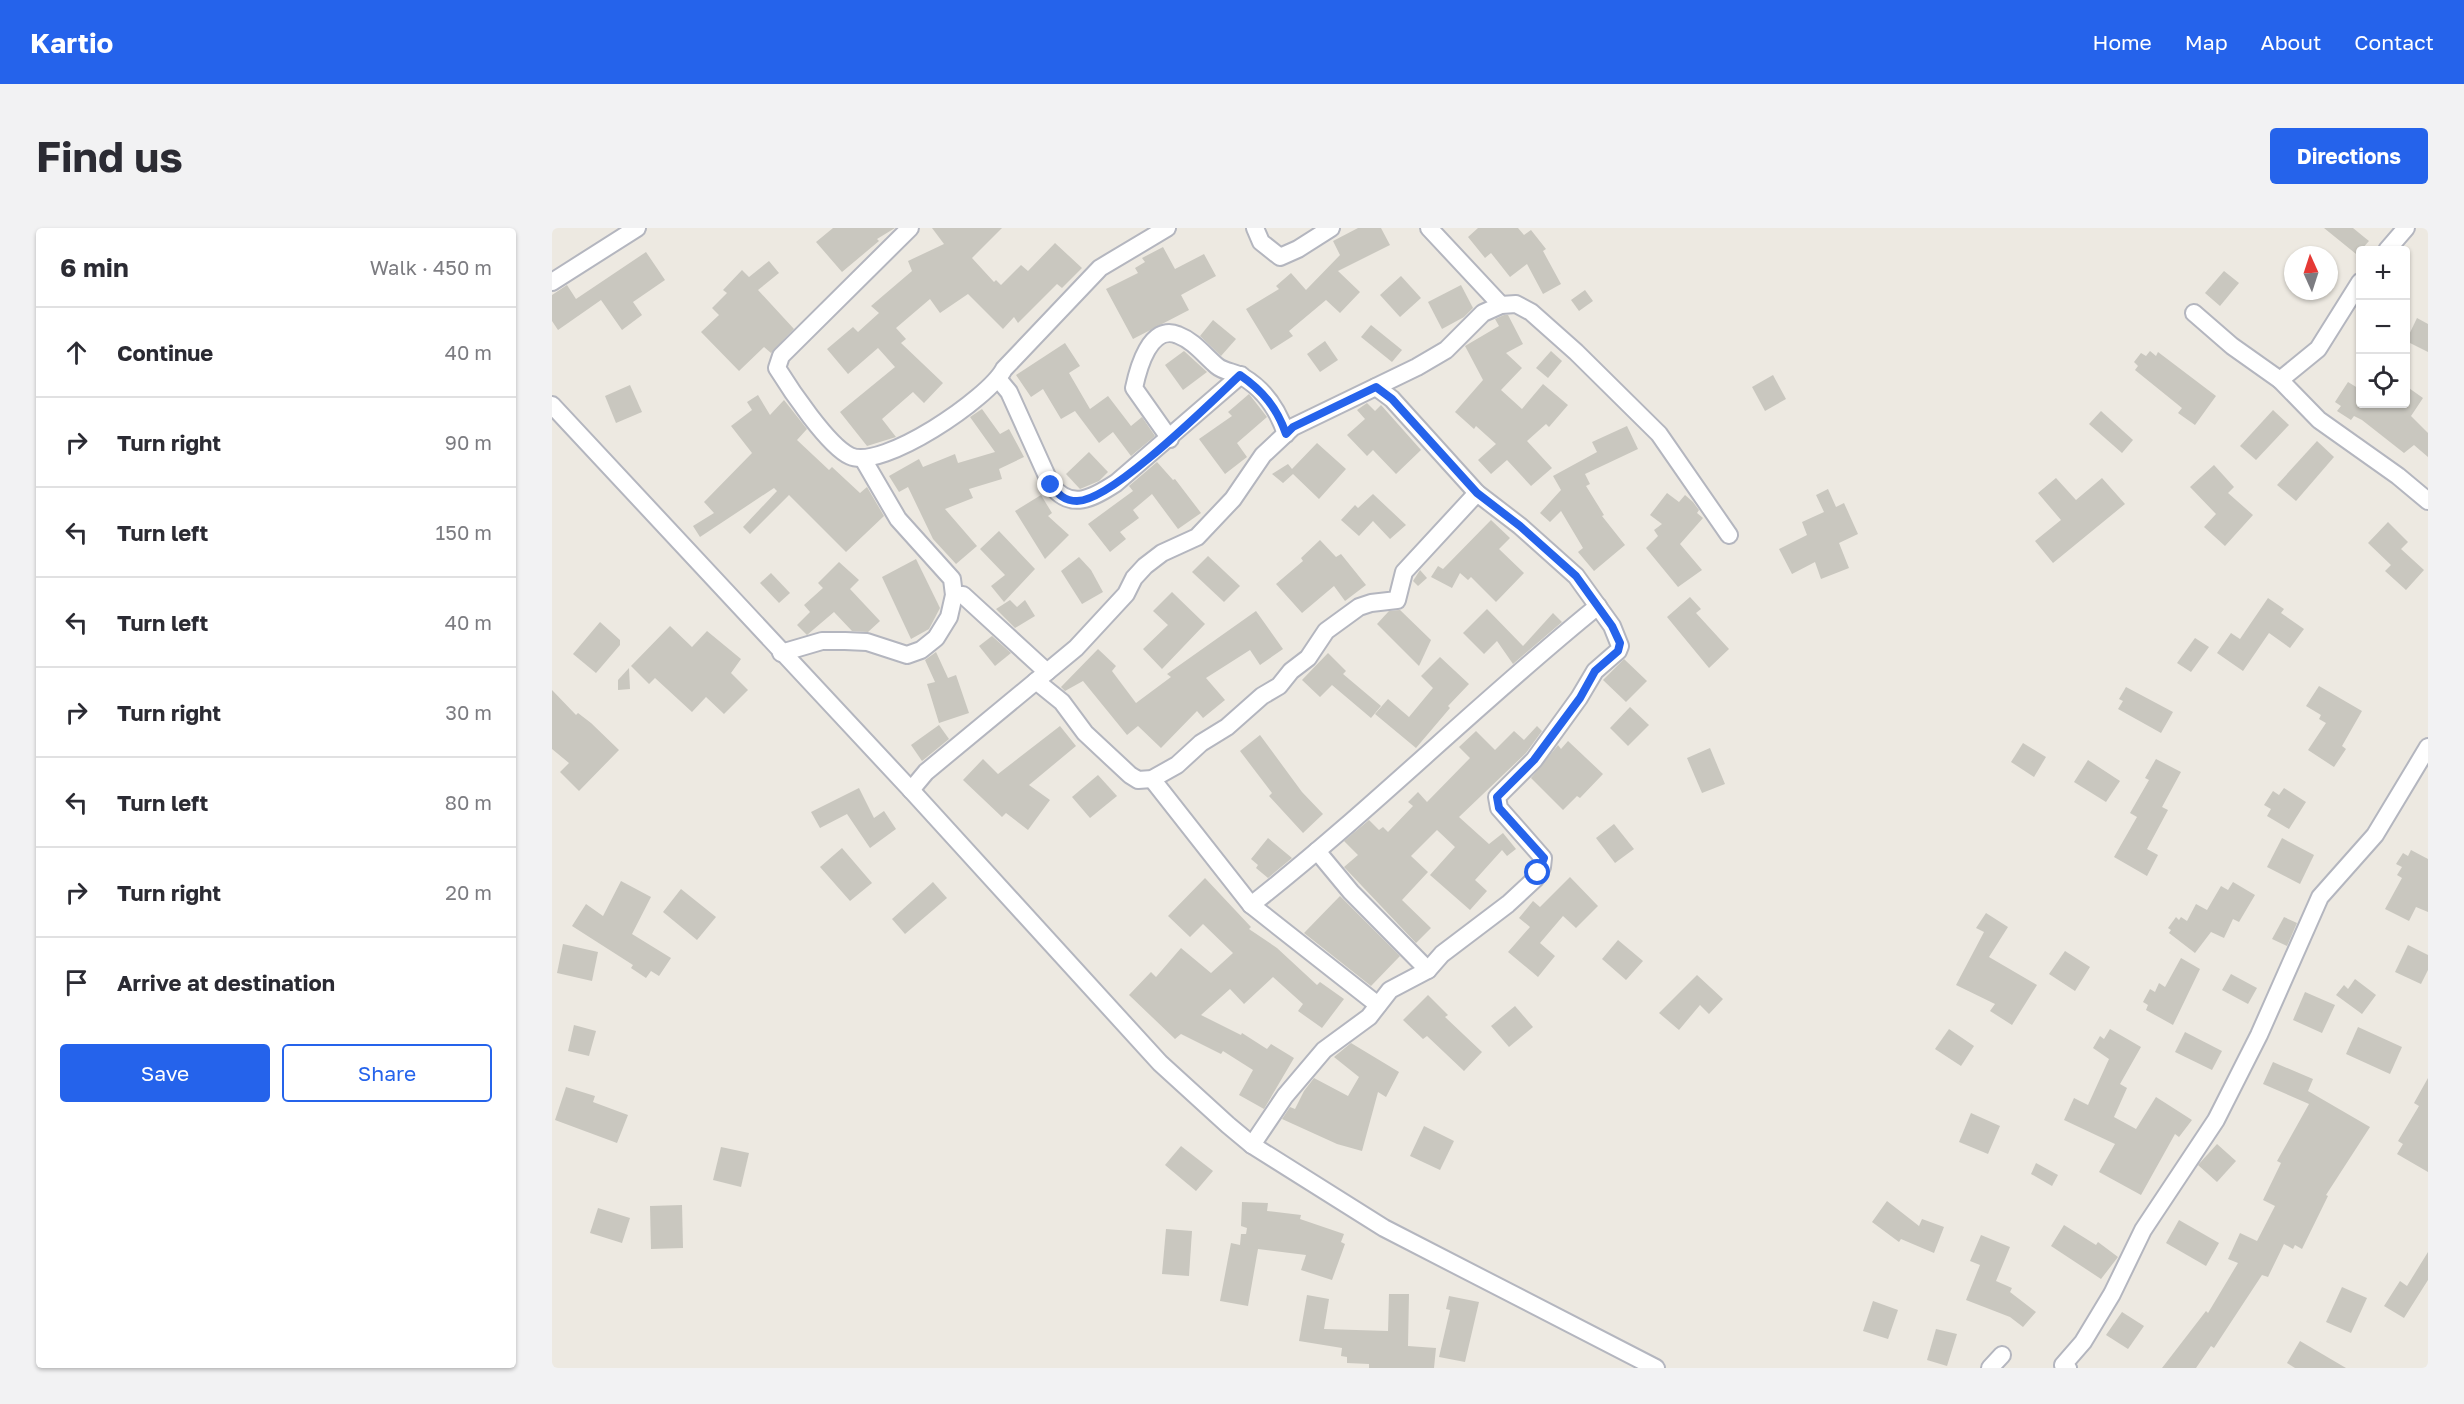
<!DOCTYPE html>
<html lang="en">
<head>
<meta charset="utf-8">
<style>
	body { margin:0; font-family:"Golos Text",sans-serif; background:#f2f2f3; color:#2b2b33 }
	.controls { position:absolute; right:18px; top:18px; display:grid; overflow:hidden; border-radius:6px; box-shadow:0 2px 4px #0004 }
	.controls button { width:54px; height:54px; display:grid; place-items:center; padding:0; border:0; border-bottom:2px solid #e1e1e2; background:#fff; color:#2b2b33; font:30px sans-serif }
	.compass { position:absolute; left:1732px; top:18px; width:54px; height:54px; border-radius:50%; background:#fff; box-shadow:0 2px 4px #0004; rotate:357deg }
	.stop { position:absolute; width:18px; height:18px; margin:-14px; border:4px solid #2563eb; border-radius:50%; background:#fff }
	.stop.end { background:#2563eb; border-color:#fff; box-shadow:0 2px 6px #0008 }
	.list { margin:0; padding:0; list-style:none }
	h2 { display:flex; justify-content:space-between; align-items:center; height:78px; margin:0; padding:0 24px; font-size:26px }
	h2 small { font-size:20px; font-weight:400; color:#7c7c81 }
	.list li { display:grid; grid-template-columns:39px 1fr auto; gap:18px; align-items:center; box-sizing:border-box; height:90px; padding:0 24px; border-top:2px solid #e1e1e2 }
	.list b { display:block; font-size:22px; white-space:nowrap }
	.list em { font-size:20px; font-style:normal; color:#7c7c81 }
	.actions { display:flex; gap:12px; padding:18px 24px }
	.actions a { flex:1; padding:14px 0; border:2px solid #2563eb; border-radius:6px; text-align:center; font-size:21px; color:#2563eb }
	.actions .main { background:#2563eb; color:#fff }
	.icon { flex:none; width:33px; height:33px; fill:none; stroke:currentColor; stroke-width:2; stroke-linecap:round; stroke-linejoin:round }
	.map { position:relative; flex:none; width:1876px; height:1140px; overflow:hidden; border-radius:6px }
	header { display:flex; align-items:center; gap:36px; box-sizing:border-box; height:84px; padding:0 30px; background:#2563eb; color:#fff }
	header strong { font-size:28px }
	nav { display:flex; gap:33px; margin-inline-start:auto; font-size:21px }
	.intro { display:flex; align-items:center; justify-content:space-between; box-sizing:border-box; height:144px; padding:0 36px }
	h1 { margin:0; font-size:42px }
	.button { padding:15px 27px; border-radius:6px; background:#2563eb; color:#fff; font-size:21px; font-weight:700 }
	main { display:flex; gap:36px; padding:0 36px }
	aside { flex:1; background:#fff; border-radius:6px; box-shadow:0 2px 4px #0004 }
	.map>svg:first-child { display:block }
	.building { fill:#c9c7bf }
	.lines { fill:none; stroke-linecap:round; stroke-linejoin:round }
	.minor-casing { stroke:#b4b6bf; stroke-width:20 }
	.minor { stroke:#fff; stroke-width:16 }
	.route { stroke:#2563eb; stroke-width:8 }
</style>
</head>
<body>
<header>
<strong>Kartio</strong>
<nav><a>Home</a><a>Map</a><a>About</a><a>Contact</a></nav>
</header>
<div class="intro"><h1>Find us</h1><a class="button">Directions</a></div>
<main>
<aside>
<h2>6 min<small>Walk · 450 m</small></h2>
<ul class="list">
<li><svg class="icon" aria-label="ahead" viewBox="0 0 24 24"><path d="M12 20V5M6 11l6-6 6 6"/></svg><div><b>Continue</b></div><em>40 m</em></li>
<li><svg class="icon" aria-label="right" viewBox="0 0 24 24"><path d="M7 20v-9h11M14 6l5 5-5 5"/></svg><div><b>Turn right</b></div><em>90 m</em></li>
<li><svg class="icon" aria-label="left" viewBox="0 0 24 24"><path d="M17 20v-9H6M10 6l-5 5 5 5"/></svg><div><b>Turn left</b></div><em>150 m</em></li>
<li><svg class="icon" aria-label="left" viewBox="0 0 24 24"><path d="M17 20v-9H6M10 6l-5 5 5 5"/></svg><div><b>Turn left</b></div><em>40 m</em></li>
<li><svg class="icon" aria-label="right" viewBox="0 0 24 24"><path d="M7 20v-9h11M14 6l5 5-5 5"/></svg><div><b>Turn right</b></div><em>30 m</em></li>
<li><svg class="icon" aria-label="left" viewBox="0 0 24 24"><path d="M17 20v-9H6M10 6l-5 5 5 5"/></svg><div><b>Turn left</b></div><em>80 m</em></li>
<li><svg class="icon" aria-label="right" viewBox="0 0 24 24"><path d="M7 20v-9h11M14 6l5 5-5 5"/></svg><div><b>Turn right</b></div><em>20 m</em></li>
<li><svg class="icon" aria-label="arrive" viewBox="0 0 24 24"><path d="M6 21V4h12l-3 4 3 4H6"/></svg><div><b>Arrive at destination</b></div></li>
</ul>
<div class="actions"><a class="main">Save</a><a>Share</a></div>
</aside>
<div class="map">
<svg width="1876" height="1140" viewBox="0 0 1876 1140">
	<rect width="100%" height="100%" fill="#ede9e1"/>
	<g class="building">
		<polygon points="281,0 343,0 325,11 327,13 290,44 264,14"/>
		<polygon points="380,0 450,0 420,30 442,54 444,52 449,57 469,37 476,43 503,15 530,40 510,60 505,56 466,95 462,89 451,101 416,66 388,85 378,71 344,100 354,111 349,115 391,155 372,175 361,164 330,191 344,209 315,218 288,184 343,139 326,120 296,146 275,121 301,99 306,104 327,85 319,78 360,43 356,33 392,16"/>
		<polygon points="806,0 829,0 838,17 786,43 808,64 788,85 774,72 737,103 741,108 719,122 694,81 727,61 724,58 739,45 754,62 788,27 781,13"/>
		<polygon points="926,0 966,0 972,7 979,2 994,21 991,23 1009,56 991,66 975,36 958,49 939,25 933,30 916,9"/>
		<polygon points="1772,0 1801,0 1812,9 1817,13 1809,22 1809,30"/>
		<polygon points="611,19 623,41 652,26 664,48 629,67 637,82 581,111 554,61 586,45 583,40 593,34 590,30"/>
		<polygon points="94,24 113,52 81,74 90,87 70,102 49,72 6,102 0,93 0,67 15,57 24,71"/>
		<polygon points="217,33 227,45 206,62 242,101 219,125 212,119 187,143 149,104 167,87 160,80 175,65 171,62 190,42 197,49"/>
		<polygon points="1672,43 1687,55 1668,78 1653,65"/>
		<polygon points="849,48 869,70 848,89 828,67"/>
		<polygon points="909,57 921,80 912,89 890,101 876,74"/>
		<polygon points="1033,62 1041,73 1027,83 1019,72"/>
		<polygon points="952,87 956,87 971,116 954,125 970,140 949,162 970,181 991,156 1016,177 997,199 994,196 975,213 1000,240 979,258 955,232 939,246 926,232 944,216 924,198 922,201 903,184 931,152 913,118 947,98 943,91"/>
		<polygon points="1865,90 1876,96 1876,124 1854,113"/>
		<polygon points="661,92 684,111 669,128 648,108"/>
		<polygon points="819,97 850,122 840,134 809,109"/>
		<polygon points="773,113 786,132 768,144 755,126"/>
		<polygon points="513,115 528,138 517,145 538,181 556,168 579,198 590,189 603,208 579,228 561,204 547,215 523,183 509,191 491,161 479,169 464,147"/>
		<polygon points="632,123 655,144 631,162 613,137"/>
		<polygon points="999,123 1010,133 996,150 984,140"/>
		<polygon points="1598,123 1604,128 1606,124 1664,168 1643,197 1626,185 1630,180 1583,142 1586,138 1582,134 1589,125 1594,128"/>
		<polygon points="1221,147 1234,171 1213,183 1200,159"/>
		<polygon points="1796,154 1809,162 1809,176 1854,176 1854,158 1871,170 1859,188 1876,205 1876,229 1862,217 1852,225 1810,192 1802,188 1799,192 1785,183 1789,178 1783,174"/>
		<polygon points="78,157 90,184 64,195 53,168"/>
		<polygon points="697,166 715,189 685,215 695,229 673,246 647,211 680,188 676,184"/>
		<polygon points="206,167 218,187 232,172 255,201 245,212 277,242 280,239 308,265 315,259 332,288 294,324 237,267 198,306 191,299 225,263 222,260 148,309 141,298 162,285 152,274 200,225 179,198 200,182 195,174"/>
		<polygon points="815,175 823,183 829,177 869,222 844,246 821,222 815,228 795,207 813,191 805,182"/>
		<polygon points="430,181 448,206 457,201 472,229 447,241 450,251 417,261 421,270 393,281 425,318 404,336 381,311 356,259 347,264 337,248 367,231 371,239 403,226 406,235 443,224 418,189"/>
		<polygon points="1721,182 1737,197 1704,232 1688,218"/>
		<polygon points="1549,183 1581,212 1570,225 1537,196"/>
		<polygon points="1075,198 1086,221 1033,246 1038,256 1034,258 1052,287 1050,288 1073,317 1042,343 1026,324 1031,320 1009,283 998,294 988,285 1009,262 1001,248 1045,224 1040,214"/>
		<polygon points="1765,213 1782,229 1744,273 1725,257"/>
		<polygon points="765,215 794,241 767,271 741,246 731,255 720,246 736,236 740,241"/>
		<polygon points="537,224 556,244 547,253 528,261 514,246"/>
		<polygon points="605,234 621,252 623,251 649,285 626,301 600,266 581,282 587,290 568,304 574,311 558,324 536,296 581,263 577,258"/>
		<polygon points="1662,237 1682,259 1676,265 1701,287 1673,318 1652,299 1664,286 1638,259"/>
		<polygon points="1504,250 1524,272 1550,250 1573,276 1501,335 1483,313 1509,292 1486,265"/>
		<polygon points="1276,261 1284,279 1292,275 1306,306 1287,315 1297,340 1269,351 1263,334 1240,346 1227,321 1255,307 1250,294 1272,284 1264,267"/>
		<polygon points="1115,265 1127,274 1133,267 1141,274 1147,282 1145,285 1151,290 1128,316 1150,342 1126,359 1094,320 1106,308 1102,302 1110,296 1098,287"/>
		<polygon points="821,266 854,297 838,311 821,293 807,308 789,292 803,277 806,280"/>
		<polygon points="489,267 500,285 496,288 517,307 493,331 463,283"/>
		<polygon points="939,292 958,310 947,321 972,345 944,374 919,349 916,352 908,345 900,360 879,349 886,338 891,341"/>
		<polygon points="1836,294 1856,314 1849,321 1872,342 1854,362 1833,343 1839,337 1816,315"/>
		<polygon points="447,303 483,341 452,374 439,358 453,347 428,321"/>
		<polygon points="768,312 784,329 789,326 814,357 793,373 782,358 750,385 724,356 751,333 749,330"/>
		<polygon points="656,328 688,358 672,374 640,344"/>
		<polygon points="527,329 539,342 551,364 530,376 509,343"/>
		<polygon points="364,331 388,380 377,401 359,411 330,349"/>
		<polygon points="287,334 307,352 298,361 328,393 316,404 300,403 282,384 255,407 245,397 258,384 252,377 271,360 266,355"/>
		<polygon points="868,342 875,350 866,358 861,353"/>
		<polygon points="219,345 238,365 227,375 208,355"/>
		<polygon points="620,364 653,396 610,441 591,421 616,397 601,383"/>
		<polygon points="1138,369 1149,381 1144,385 1177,421 1157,440 1115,389"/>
		<polygon points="1716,370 1732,381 1729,385 1752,401 1738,420 1717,405 1691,443 1665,425 1679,405 1688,411"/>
		<polygon points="458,372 465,379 473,372 483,388 463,400 444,381"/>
		<polygon points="935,381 971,418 1001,385 1010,394 961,436 945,413 932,426 911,405"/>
		<polygon points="848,382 879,412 867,438 825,396 837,383"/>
		<polygon points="704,383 731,421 708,437 698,422 654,450 673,472 651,490 645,483 609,520 586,498 575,507 531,453 513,463 509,459 546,421 564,438 560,443 584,475 619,449 615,446"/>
		<polygon points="48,394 68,412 68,417 44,445 21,426"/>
		<polygon points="118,398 140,419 155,403 189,431 179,445 196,462 172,486 154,469 140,484 103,450 97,456 79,438"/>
		<polygon points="440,408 459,425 443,438 427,418"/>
		<polygon points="1643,410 1657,419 1639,444 1625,435"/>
		<polygon points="384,424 396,450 404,447 417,485 387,495 375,456 383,454 373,432"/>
		<polygon points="776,425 794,443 791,446 829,478 819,490 780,457 768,469 750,452"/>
		<polygon points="888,429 917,456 896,478 898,480 864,520 823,486 836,471 857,489 881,460 869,448"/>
		<polygon points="1072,431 1095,453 1074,474 1051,452"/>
		<polygon points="77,440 78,461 66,462 66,452"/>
		<polygon points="1767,458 1810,483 1790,518 1794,521 1782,539 1756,522 1774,495 1767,491 1769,487 1754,478"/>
		<polygon points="1574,459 1621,484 1609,505 1566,481 1571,473 1567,471"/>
		<polygon points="0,462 24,487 26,485 39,495 67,522 27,563 8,544 17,535 0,521"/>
		<polygon points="1078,479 1097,497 1076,518 1058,500"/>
		<polygon points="387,497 397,511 370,533 359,517"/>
		<polygon points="508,498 524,518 477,557 498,572 476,602 454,585 450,589 411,552 431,531 446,546"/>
		<polygon points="985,498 990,503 974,525 907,589 937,616 951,605 964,621 955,628 950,622 923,652 935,663 918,682 878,647 903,619 885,602 859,628 876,644 850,672 879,700 864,715 792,639 806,627 792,613 817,592 827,602 831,599 836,604 861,578 856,574 866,564 875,574 918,530 907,519 924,503 943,522 962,503 972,512"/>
		<polygon points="708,507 750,564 771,586 751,605 717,568 720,565 688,523"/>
		<polygon points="1016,513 1051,546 1028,570 1025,568 1011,582 979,550 1006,517 1009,521"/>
		<polygon points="1471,515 1494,529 1482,549 1459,534"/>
		<polygon points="1158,520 1173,556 1150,565 1135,530"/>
		<polygon points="1604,531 1629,544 1610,579 1616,582 1595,621 1606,627 1595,648 1562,629 1585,589 1578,585 1597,552 1593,550"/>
		<polygon points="1536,532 1568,553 1554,574 1522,554"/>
		<polygon points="546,547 565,568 538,590 520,569"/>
		<polygon points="307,560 322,590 332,583 344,601 318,620 295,586 268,600 259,584"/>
		<polygon points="1732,560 1754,574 1737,601 1715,588 1719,581 1712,577 1721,563 1727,567"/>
		<polygon points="1062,596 1082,621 1063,635 1044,610"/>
		<polygon points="716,610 740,630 716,650 704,640 706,637 699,631"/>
		<polygon points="1730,610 1762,627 1748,656 1715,639"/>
		<polygon points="290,620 320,655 298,673 268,639"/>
		<polygon points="1859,622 1876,631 1876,684 1864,679 1857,693 1833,681 1850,650 1845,647 1850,639 1844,636 1851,625 1856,628"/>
		<polygon points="1018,649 1046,678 1024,700 1011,688 988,715 1003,728 986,749 956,724 978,699 967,690 981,673 988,679"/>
		<polygon points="653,650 699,699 697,701 725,720 765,757 768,754 792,771 770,800 746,783 751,776 721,749 692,776 678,761 649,787 689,807 690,805 715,821 719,816 742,830 712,881 687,867 701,842 671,823 669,826 629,806 623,811 577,767 599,744 604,749 629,720 659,745 681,725 651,696 638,709 616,688"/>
		<polygon points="69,653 99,669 80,706 119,730 107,748 99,743 94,750 79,740 81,737 20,698 34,676 51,688"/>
		<polygon points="381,654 395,670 353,706 340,691"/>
		<polygon points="1681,654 1703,667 1687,694 1681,691 1672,710 1659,704 1643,725 1617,705 1619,702 1616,700 1624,689 1627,692 1629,689 1635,693 1644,676 1655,682 1669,658 1676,662"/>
		<polygon points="129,661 164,689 145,712 111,684"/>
		<polygon points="788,668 848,728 819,758 752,705"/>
		<polygon points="1434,685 1456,699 1437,729 1485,757 1460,797 1438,783 1443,776 1404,757 1432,704 1424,700"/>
		<polygon points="1732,689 1745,695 1735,718 1720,711"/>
		<polygon points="1066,712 1091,733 1074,752 1050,731"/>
		<polygon points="11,716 46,724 40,753 5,745"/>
		<polygon points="1856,717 1876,727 1876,742 1869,756 1843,744"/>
		<polygon points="1513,723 1538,739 1523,763 1497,746"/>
		<polygon points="1629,730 1648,741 1621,797 1594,782 1596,777 1591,774 1598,761 1603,764 1607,755 1613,759"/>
		<polygon points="1679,746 1705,760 1696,776 1670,762"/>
		<polygon points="1145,747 1171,771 1157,786 1148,777 1127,802 1107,785"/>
		<polygon points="1803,751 1824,767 1810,786 1784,767 1792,757 1796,761"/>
		<polygon points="1753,764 1783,777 1770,805 1741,792"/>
		<polygon points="876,767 896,787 893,789 930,824 912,843 875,808 871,811 851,792"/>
		<polygon points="963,778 981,799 957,819 939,798"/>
		<polygon points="22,797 44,803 37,828 16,823"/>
		<polygon points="1806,799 1850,819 1838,846 1794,826"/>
		<polygon points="1397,801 1422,818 1409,838 1383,821"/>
		<polygon points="1558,801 1589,819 1568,856 1575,860 1562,889 1584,901 1604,869 1640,892 1627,909 1623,906 1589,967 1547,944 1563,916 1512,892 1522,870 1536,877 1557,831 1541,820 1548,808 1552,811"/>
		<polygon points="1633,804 1670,823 1660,842 1623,824"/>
		<polygon points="799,815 847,844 834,869 826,864 810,923 785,916 730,891 738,879 743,881 752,863 762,850 796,868 807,849 782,829"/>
		<polygon points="1721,834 1761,851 1756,863 1818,899 1774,967 1776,968 1750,1021 1743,1017 1741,1021 1732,1016 1716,1049 1710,1047 1662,1120 1659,1118 1644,1140 1610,1140 1654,1083 1656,1085 1686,1035 1676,1031 1688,1005 1705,1013 1723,978 1711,972 1729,935 1725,933 1757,876 1711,856"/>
		<polygon points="1876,850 1876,944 1845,926 1851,916 1846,913 1867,878 1862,875"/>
		<polygon points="14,859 43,868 41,874 76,887 65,915 3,892"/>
		<polygon points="1419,885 1448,898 1436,926 1407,914"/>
		<polygon points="872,898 902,913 888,942 858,928"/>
		<polygon points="1665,916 1684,933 1665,954 1646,937"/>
		<polygon points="629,918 661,943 644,963 613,937"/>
		<polygon points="169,919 197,925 189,959 161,952"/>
		<polygon points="1484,935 1506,947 1500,958 1479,946"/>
		<polygon points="1335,973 1367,998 1370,991 1392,999 1382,1025 1349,1011 1347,1014 1320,994"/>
		<polygon points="690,974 716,975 715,983 749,987 748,991 792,1006 789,1014 793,1016 780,1052 749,1042 754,1027 706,1021 696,1078 668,1073 679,1015 688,1017 689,1006 694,1006 695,1000 689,998"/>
		<polygon points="130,977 131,1020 99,1021 98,978"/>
		<polygon points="46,980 78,990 70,1015 38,1005"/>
		<polygon points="1627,992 1667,1015 1654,1038 1614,1015"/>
		<polygon points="1512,997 1544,1017 1546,1014 1566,1029 1549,1051 1499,1018"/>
		<polygon points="614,1001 640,1003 637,1048 610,1046"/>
		<polygon points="1429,1007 1458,1019 1444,1053 1460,1060 1458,1064 1484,1084 1471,1099 1458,1089 1414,1072 1428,1037 1418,1033"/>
		<polygon points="1876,1024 1876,1052 1852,1090 1832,1078 1848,1053 1855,1058"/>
		<polygon points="1790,1059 1815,1070 1799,1105 1774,1094"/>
		<polygon points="837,1066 857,1066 856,1118 884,1120 882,1140 817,1140 817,1136 795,1135 795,1129 789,1128 790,1120 747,1113 755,1067 777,1071 772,1101 836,1103"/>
		<polygon points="897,1068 927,1074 913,1134 887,1129 898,1082 894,1081"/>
		<polygon points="1321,1073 1346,1082 1336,1111 1311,1103"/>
		<polygon points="1570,1084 1592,1098 1576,1121 1554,1107"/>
		<polygon points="1384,1101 1405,1106 1395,1138 1375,1132"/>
		<polygon points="1748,1113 1794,1140 1743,1140 1735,1135"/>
	</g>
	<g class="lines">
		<defs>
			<g id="minor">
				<path d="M358,0l-129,128 -4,12c13,21 51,78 73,88 32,15 139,-58 154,-87l96,-101 67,-40"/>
				<polyline points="703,0 709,14 728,29 746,21 779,0"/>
				<polyline points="877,0 949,77"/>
				<polyline points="1835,22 1854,0"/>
				<polyline points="0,54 85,0"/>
				<polyline points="1808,54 1766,121 1728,152 1767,192 1846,248 1876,273"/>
				<polyline points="1642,85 1680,118 1728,152"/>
				<path d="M447,152l10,12 42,93c20,26 42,13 65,-2l125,-108"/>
				<polyline points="0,177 359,562 608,835 676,897 700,917 832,1000 1104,1140"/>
				<path d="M618,211l-36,-51c4,-19 16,-65 44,-53 16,6 26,20 39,31 7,6 18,6 26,11 22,13 35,33 43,57"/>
				<polyline points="402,367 411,367 495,444"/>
				<polyline points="229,425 270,413 293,413 315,414 355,427 369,422 384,410 397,389 402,367 400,351 346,291 311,231"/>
				<polyline points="484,453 510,474 533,505 578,547 586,552 600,551 625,537 649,515 675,499 710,468 727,458 739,443 756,430 774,403 807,379 819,375 845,372 852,344 925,265"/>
				<polyline points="600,551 699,677 826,777"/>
				<polyline points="359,562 374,544 524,420 574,366 582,350 593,338 610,325 645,309 681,271 711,227 741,199 865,139 894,122 931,85 949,77 964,76 979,84 1024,124 1107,206 1177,307"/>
				<polyline points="765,623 799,664 876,742"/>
				<path d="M699,677c120,-94 228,-203 347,-299"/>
				<polyline points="700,917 733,868 772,822 817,789 838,762 876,742 890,726 956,676 983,651 990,639 991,630 947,580 945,569 982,532 1027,470 1043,443 1066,423 1068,418 1060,398 1024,348 968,298 925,265 840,171 824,159"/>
				<polyline points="1438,1140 1450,1127"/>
				<polyline points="1516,1140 1511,1137 1531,1114 1560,1066 1591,1002 1664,892 1707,807 1768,669 1823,607 1876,519"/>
			</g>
		</defs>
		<use href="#minor" class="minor-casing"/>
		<use href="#minor" class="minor"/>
	</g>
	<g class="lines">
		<path class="route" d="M499,257c7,9 13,16 26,16 35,0 134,-99 163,-126 23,16 37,33 46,59l7,-7 83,-40 16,12 85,94 43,33 56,50 36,50 8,17 -2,8 -23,20 -15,27 -46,62 -37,37 2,11 45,50 -6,15"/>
	</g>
</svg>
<div class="controls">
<button>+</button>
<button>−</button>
<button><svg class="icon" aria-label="locate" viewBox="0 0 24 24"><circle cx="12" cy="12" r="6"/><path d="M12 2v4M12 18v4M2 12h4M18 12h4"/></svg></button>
</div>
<svg class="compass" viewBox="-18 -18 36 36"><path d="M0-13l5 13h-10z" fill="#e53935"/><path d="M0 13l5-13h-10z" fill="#7c7c81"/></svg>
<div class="stop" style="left:986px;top:645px"></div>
<div class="stop end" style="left:499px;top:257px"></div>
</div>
</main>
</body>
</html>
